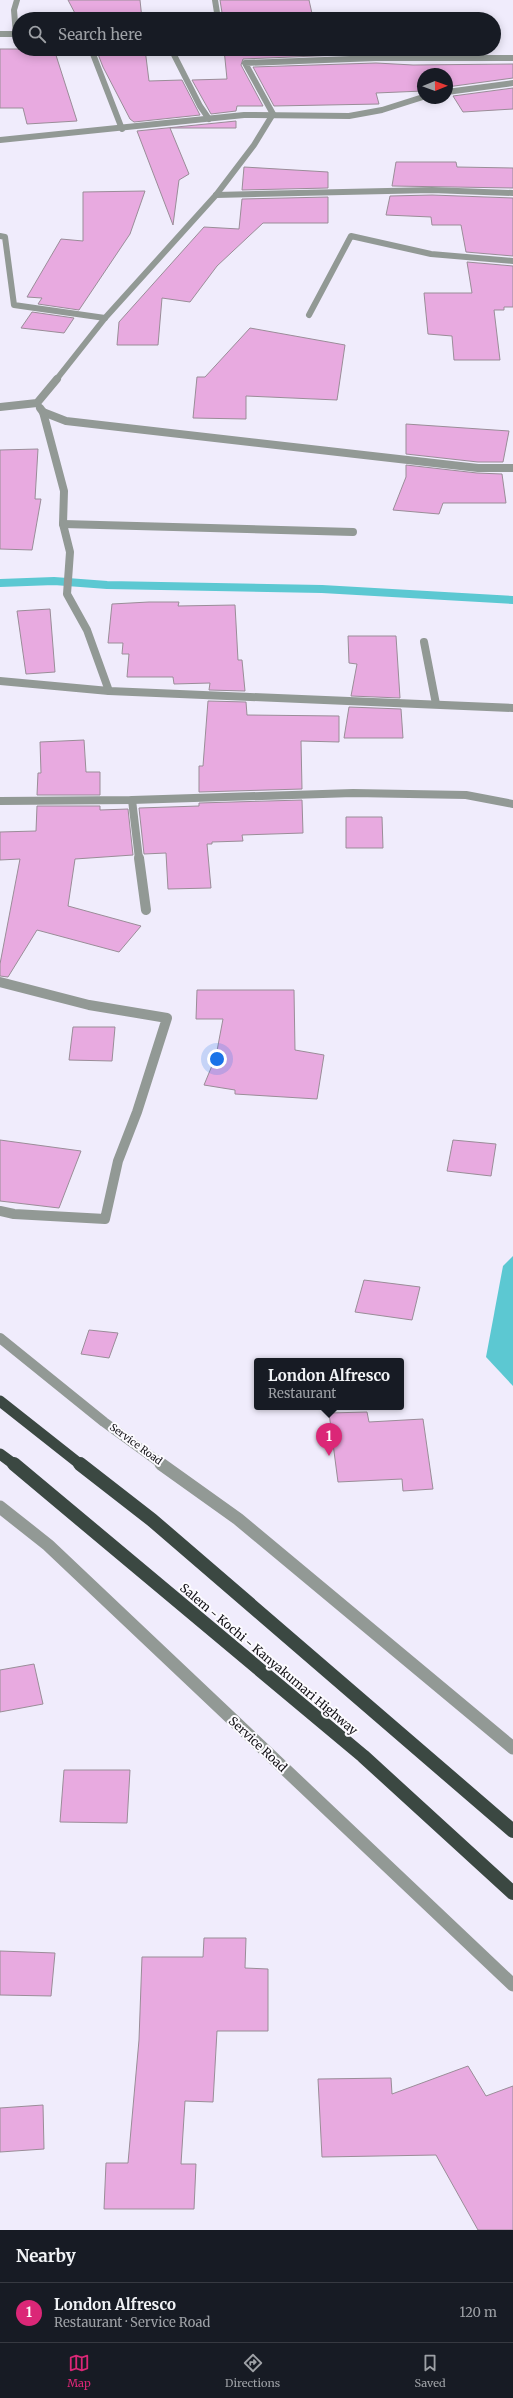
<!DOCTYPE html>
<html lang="en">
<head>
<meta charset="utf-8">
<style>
	body { margin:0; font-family:Merriweather,serif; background:#242831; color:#f1f3f6 }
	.compass { position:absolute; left:417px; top:68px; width:36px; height:36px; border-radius:50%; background:#171b24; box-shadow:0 2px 10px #0003; rotate:89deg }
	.you { position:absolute; left:217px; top:1059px; width:14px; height:14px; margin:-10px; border:3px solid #fff; border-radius:50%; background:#1a73e8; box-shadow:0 0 0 6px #1a73e833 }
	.badge { display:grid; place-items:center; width:26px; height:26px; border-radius:50%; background:#db2777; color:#fff; font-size:13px; font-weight:700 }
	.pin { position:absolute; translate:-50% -33px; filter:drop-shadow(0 1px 2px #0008) }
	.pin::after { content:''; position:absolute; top:21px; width:14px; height:12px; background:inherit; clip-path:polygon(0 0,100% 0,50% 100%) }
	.popup { position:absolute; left:254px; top:1358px; width:150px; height:52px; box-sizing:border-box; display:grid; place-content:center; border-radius:4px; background:#171b24; filter:drop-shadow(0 1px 3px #0005); font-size:13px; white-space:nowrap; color:#9ea1a6 }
	.popup b { font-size:15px; color:#f1f3f6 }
	.popup::after { content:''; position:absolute; left:50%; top:100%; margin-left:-8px; border:8px solid transparent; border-top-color:#171b24 }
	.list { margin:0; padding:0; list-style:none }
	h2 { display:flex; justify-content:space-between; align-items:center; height:52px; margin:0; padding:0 16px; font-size:17px }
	h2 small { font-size:13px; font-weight:400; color:#9ea1a6 }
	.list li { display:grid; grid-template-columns:26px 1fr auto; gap:12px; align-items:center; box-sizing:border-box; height:60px; padding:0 16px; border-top:1px solid #363941 }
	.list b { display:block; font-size:15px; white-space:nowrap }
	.list p { margin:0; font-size:13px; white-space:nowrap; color:#9ea1a6 }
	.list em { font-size:13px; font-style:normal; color:#9ea1a6 }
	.icon { flex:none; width:22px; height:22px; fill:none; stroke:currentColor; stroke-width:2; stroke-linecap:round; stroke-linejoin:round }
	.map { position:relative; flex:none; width:513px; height:2230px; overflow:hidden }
	.search { position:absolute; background:#171b24; box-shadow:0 2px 10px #0003; left:12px; right:12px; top:12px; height:44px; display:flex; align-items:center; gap:10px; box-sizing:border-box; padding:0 14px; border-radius:22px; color:#9ea1a6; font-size:15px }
	.sheet { height:112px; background:#171b24 }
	nav { display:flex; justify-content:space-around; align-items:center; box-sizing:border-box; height:56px; border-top:1px solid #363941; background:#171b24; font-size:11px; color:#9ea1a6 }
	nav a { display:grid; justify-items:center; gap:2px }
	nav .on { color:#db2777 }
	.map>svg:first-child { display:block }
	.water { fill:#5cc8d2 }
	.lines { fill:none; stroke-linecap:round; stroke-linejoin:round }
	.stream { stroke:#5cc8d2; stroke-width:8 }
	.building { fill:#e8aae0; stroke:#9a8d98 }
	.minor-far2 { stroke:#929995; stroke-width:6 }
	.minor-far1 { stroke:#929995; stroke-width:8 }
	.minor { stroke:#929995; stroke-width:10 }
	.tertiary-far1 { stroke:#929995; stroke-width:10 }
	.tertiary { stroke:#929995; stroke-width:13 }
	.trunk-far1 { stroke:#3b4842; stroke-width:11 }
	.trunk { stroke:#3b4842; stroke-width:14 }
	.labels { text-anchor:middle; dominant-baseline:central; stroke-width:4; stroke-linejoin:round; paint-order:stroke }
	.street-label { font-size:10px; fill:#121015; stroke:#fcfbff }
	.near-street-label { font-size:12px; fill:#121015; stroke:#fcfbff }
</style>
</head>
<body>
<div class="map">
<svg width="513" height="2230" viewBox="0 0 513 2230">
	<rect width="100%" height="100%" fill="#f0ecfc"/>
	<polygon class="water" points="513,1256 513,1386 486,1357 503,1266"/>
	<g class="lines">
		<polyline class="stream" points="0,583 54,581 107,585 322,589 513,600"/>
	</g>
	<g class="building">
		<polygon points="68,0 140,0 142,19 78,19"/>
		<polygon points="220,0 309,0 313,18 316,19 223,19"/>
		<polygon points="0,49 54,49 77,121 27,124 23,108 0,108"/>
		<polygon points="96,49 145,49 149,81 182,80 200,115 134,122 130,119 103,67"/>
		<polygon points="224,49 387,49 388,53 243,59 241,65 263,106 237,106 236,111 211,114 192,80 227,79"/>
		<polygon points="376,63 413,65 513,64 513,78 447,87 447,74 423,74 423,91 376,93 379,104 274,106 253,67"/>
		<polygon points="513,88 513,109 463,112 453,96"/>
		<polygon points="236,121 236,128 170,128 189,174 179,180 173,225 137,131"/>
		<polygon points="396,162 456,162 457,167 513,168 513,188 392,186"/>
		<polygon points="244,167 328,172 328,188 242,190"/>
		<polygon points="145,191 130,234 79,310 38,304 42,298 27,297 61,239 83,241 83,192"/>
		<polygon points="432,195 513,198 513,256 466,252 461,225 432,225 431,217 386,215 390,196"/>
		<polygon points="328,197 328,223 263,223 217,266 190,302 162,298 158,345 117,345 119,322 204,227 239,229 242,199"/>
		<polygon points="467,262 513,266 513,307 504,307 504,310 494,310 500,360 454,360 452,336 428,334 424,293 472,293"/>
		<polygon points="32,312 74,318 64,333 21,328"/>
		<polygon points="250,328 345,345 337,400 246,396 246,419 193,418 197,377 205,377"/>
		<polygon points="406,424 509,431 503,462 478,462 406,454"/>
		<polygon points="38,449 35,499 41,499 32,550 0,549 0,450"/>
		<polygon points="406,465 477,473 502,474 506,503 443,503 439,514 393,510 406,477"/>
		<polygon points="149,602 179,602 178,606 235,605 238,660 242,660 245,691 209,690 210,683 174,684 173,677 127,677 129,654 122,654 123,643 108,643 112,604"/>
		<polygon points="50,609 55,672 26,674 17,611"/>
		<polygon points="348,636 396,636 400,698 351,696 357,664 349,663"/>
		<polygon points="208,701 246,702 247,715 339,716 339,742 301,741 302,789 199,792 199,766 203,766"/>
		<polygon points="349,707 401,709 403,738 344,738"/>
		<polygon points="84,740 86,772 100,772 100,795 37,795 38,773 41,773 40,742"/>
		<polygon points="302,800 303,833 242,835 243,841 212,842 212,844 207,844 211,888 168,889 166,853 144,854 139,808 199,806 199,803"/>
		<polygon points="37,806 100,806 100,810 128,809 133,855 75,859 68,906 141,926 119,952 37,930 8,977 0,976 0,964 20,859 0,860 0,832 36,831"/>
		<polygon points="346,817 382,817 383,848 346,848"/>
		<polygon points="197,990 294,990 295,1050 324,1055 317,1099 235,1094 235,1090 204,1085 216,1056 223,1019 196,1019"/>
		<polygon points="73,1027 115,1027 112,1061 69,1060"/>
		<polygon points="0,1140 81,1151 59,1208 0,1201"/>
		<polygon points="453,1140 496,1144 491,1176 447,1171"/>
		<polygon points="364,1280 420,1287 412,1320 355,1312"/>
		<polygon points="89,1330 118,1333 109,1358 81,1354"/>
		<polygon points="367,1412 369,1422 423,1419 433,1489 403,1491 402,1479 338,1482 329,1413"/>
		<polygon points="34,1664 43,1704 0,1712 0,1670"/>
		<polygon points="64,1770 130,1770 127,1823 60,1822"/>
		<polygon points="204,1938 246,1938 245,1968 268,1969 268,2031 217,2031 213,2102 185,2101 181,2164 196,2164 194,2209 104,2209 106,2163 128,2163 139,2040 142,1957 203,1957"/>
		<polygon points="0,1951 55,1953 51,1996 0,1995"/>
		<polygon points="468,2066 486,2096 513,2086 513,2230 478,2230 436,2155 322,2157 318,2079 391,2078 392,2094"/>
		<polygon points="43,2105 44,2149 0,2152 0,2108"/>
	</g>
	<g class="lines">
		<g class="minor-far2">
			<polyline points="215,0 218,19"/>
			<polyline points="0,34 19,34"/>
			<polyline points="16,35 14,10 17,0"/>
			<polyline points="91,49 122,129"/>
			<polyline points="171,49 200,106 209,119"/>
			<polyline points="447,92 513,83"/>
			<polyline points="0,140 244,115 349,116 382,110 423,97"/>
			<polyline points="216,195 432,190 513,193"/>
			<polyline points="0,236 5,237 14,305 105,318"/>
			<polyline points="309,315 351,236 431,254 513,261"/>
			<polyline points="56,380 105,318 216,195 254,145 273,114 245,63 376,58 513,58"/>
		</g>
		<g class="minor-far1">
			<polyline points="0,407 37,403 57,379"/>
			<polyline points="40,408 43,412 66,421 478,468 513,468"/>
			<polyline points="43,412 64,491 63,524 70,552 67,594 87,630 109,691 513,708"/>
			<polyline points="63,524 353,532"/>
			<polyline points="424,642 436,704"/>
			<polyline points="0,681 109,691"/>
			<polyline points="132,800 139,859"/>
			<polyline points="0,801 132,800 353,793 466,795 513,804"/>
		</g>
		<g class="minor">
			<polyline points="139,858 146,910"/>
			<polyline points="0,982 89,1005 167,1018 137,1112 118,1161 105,1219 14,1214 0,1211"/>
		</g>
		<polyline class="tertiary-far1" points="0,1338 104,1422 163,1465"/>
		<g class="tertiary">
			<polyline points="161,1464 238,1519 513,1748"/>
			<polyline points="0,1507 48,1545 513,1985"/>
		</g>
		<g class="trunk-far1">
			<polyline points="0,1401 81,1465"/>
			<polyline points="0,1454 15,1465"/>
		</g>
		<g class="trunk">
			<polyline points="14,1464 363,1756 513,1893"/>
			<polyline points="80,1464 152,1520 513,1831"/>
		</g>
	</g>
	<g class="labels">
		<g class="street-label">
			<text transform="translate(136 1444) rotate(36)">Service Road</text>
		</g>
		<g class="near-street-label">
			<text transform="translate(269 1659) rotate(40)">Salem - Kochi - Kanyakumari Highway</text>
			<text transform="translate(258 1744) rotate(43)">Service Road</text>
		</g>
	</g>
</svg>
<svg class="compass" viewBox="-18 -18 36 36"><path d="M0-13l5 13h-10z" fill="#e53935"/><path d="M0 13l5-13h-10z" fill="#9ea1a6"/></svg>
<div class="you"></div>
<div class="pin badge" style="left:329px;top:1456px">1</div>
<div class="popup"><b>London Alfresco</b>Restaurant</div>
<div class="search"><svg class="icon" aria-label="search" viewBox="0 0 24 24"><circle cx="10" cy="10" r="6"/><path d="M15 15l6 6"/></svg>Search here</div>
</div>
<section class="sheet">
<h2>Nearby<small></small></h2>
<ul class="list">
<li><span class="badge">1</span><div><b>London Alfresco</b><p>Restaurant · Service Road</p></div><em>120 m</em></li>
</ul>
</section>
<nav>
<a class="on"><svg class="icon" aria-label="map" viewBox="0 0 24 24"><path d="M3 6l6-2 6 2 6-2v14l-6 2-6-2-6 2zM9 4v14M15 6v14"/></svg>Map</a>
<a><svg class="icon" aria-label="directions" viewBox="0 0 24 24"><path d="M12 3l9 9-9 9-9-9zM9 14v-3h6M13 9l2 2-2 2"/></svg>Directions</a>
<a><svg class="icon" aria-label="saved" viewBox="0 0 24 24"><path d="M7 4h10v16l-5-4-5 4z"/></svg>Saved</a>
</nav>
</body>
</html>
